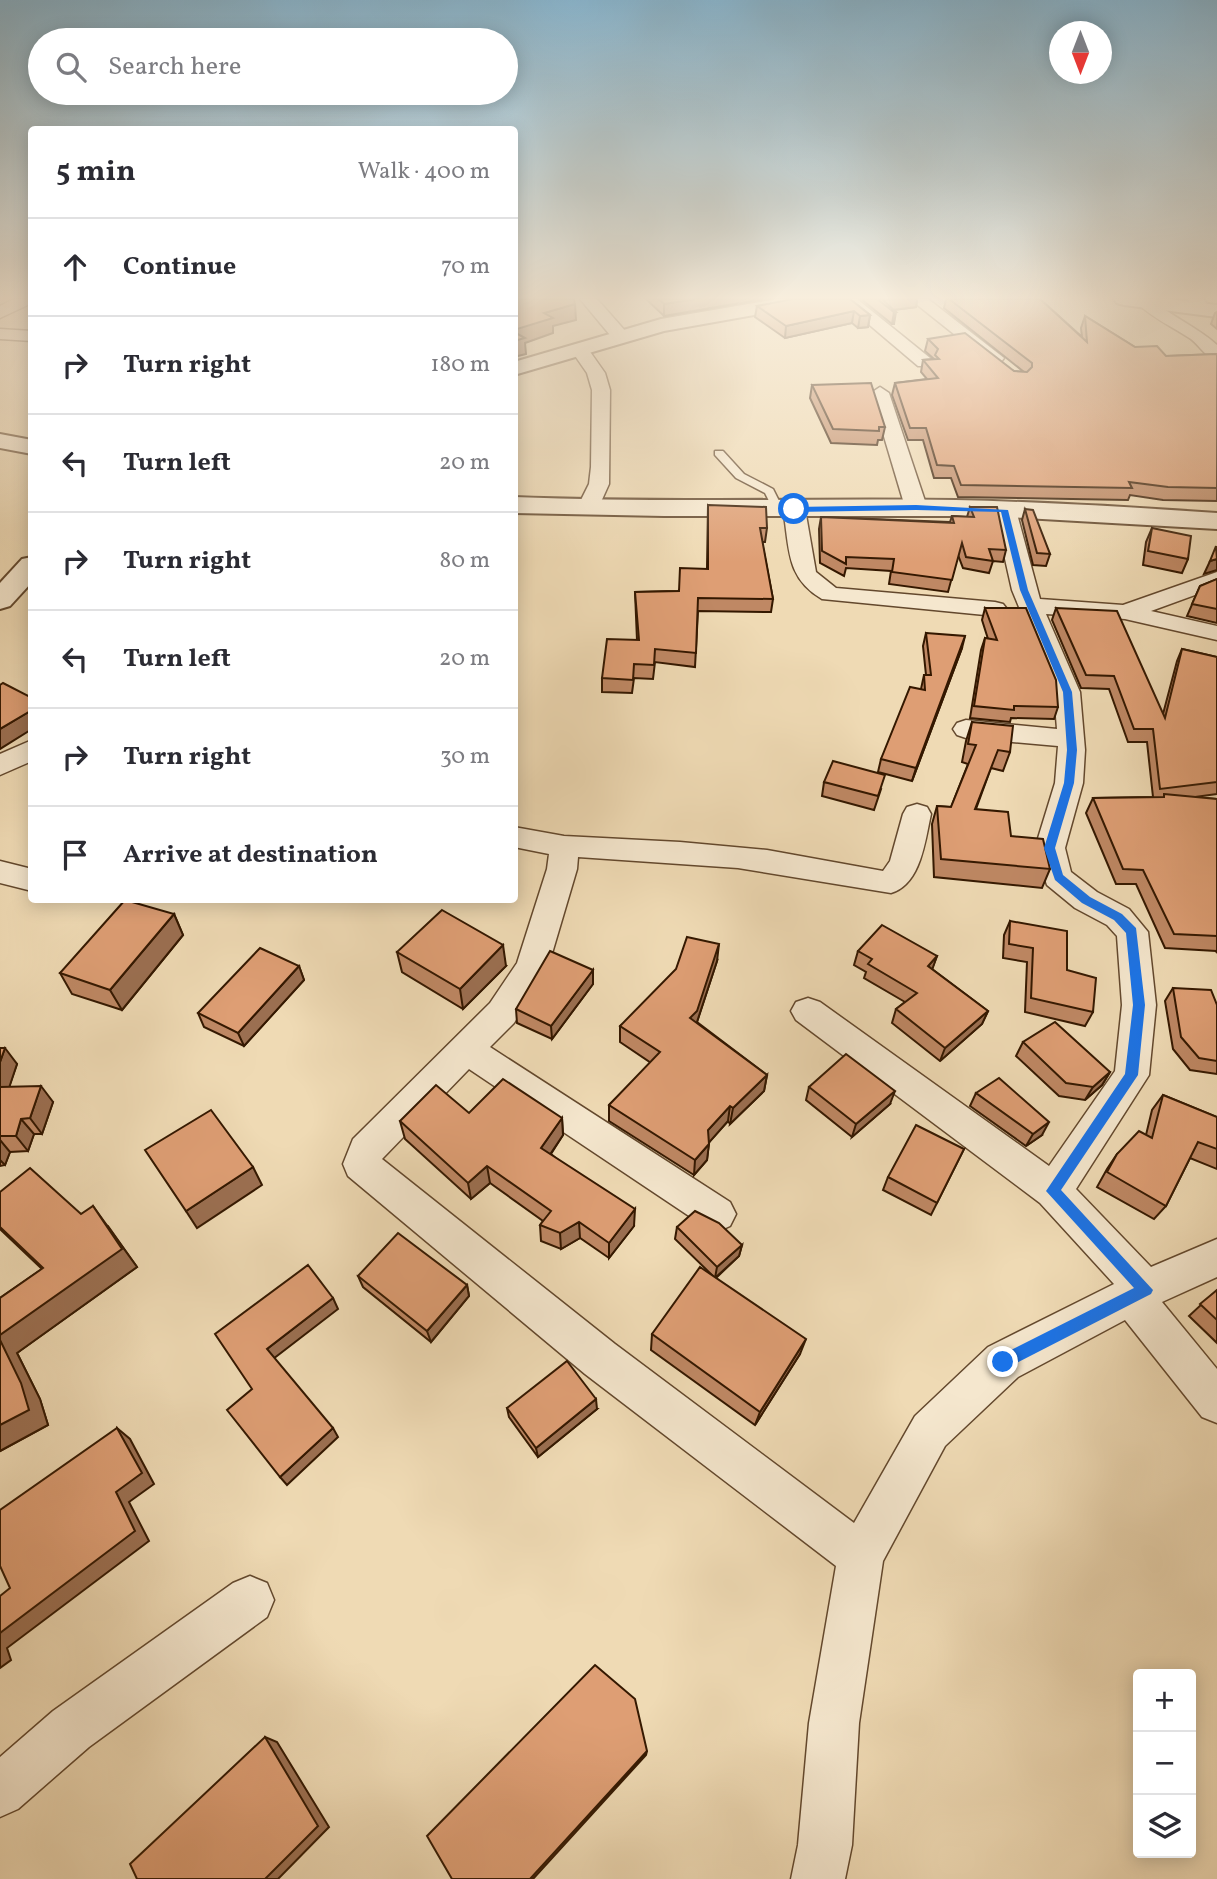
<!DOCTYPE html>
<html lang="en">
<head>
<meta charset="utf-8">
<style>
	body { margin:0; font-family:Vollkorn,serif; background:#f2f2f3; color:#2b2b33 }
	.controls { position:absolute; right:21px; bottom:21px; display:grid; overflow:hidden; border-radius:7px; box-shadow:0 4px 18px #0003 }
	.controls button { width:63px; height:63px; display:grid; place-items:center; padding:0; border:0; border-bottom:2px solid #e1e1e2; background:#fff; color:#2b2b33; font:35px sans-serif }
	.compass { position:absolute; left:1049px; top:21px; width:63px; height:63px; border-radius:50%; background:#fff; box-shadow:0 4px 18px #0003; rotate:180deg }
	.stop { position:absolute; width:21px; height:21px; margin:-16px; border:5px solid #1a73e8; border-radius:50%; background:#fff }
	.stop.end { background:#1a73e8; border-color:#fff; box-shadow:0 2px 7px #0008 }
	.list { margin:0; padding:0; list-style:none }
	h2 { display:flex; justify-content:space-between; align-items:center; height:91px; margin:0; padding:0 28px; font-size:30px }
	h2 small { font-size:23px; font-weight:400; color:#7c7c81 }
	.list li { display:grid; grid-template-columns:46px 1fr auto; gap:21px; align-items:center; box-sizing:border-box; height:98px; padding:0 28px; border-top:2px solid #e1e1e2 }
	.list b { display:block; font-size:26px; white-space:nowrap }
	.list em { font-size:23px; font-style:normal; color:#7c7c81 }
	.icon { flex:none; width:38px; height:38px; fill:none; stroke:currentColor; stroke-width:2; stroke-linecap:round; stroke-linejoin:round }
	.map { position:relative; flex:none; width:1217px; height:1879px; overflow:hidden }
	.search { position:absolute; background:#fff; box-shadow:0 4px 18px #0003; left:28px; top:28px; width:490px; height:77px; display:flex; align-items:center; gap:18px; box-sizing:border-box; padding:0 24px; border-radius:38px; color:#7c7c81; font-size:26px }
	.panel { position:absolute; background:#fff; box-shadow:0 4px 18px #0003; left:28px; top:126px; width:490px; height:777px; border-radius:7px }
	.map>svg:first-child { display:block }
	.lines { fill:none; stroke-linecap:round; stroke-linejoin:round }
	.service-casing { stroke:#63482d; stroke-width:3 }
	.minor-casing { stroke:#63482d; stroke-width:3 }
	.tertiary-casing { stroke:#63482d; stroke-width:4 }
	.service { fill:#f5e7ce; fill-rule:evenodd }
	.minor { fill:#f5e7ce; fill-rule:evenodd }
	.tertiary { fill:#f5e7ce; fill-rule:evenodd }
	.wall { fill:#bf8864; stroke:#341800; stroke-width:2 }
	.shaded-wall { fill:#9b6f51; stroke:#341800; stroke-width:2 }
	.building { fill:#de9e74; stroke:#341800; stroke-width:2 }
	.route { fill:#1a73e8 }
</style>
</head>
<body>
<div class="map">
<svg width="1217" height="1879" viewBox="0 0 1217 1879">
	<rect width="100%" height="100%" fill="#efdab4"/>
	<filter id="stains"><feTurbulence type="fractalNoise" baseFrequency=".00286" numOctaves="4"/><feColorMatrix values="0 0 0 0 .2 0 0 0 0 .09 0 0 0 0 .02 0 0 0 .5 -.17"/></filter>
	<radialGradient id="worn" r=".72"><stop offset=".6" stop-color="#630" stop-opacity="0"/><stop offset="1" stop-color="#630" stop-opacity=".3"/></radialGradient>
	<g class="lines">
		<defs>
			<polygon id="service" points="715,451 723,451 744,474 773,489 783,509 782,511 774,511 765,493 736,478 715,455"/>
			<g id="minor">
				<polygon points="14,299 32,299 32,303 0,318 0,306"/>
				<polygon points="580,299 597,299 627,333 630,337 627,341 615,341"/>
				<polygon points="839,299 857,299 930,358 933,362 930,366 918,366"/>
				<polygon points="910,299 928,299 1004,358 1001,362 989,362"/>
				<path d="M1137,299h14c21,18 46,28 66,46v15c-12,-3 -17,-14 -26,-21 -18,-12 -37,-20 -53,-35z"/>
				<polygon points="1188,299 1204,299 1208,309 1206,313 1194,313"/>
				<polygon points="0,329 32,331 32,341 0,339"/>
				<polygon points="580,345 586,346 605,373 610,390 609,484 596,513 580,513 577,508 589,484 591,467 592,390 587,373 571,350"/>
				<polygon points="880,387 889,393 927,507 924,512 908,512 905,507 871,393"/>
				<path d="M794,503l8,1 3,5 11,63 20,16 159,14 8,2 4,5 -4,5 -8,2 -173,-17c-37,-22 -32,-51 -39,-90l3,-5z"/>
				<path d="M1005,504l8,1 3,5 24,89 83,6 94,-33v15l-66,24 66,15v14l-92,-21 -79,-5 34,78 5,58 -2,33 -18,65 6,24 26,20 32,17 19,23 8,73 -7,70 -73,114 75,78 66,-28v38l-55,25 55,67v54l-15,-6 -77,-97 -107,57 -73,69 -62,115 -24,162 -7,122 -7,34h-54l7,-34 11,-122 27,-157 -251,-192 -237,-198 -5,-12 10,-25 137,-136 27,-40 30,-94 2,-15 -35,-7v-20l50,9 116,6 87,8 116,21 7,-10 13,-47 4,-7 10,-3 10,3 4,7c-6,27 -10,70 -40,79l-153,-25 -160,-11 -1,12 -29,98 -34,56 -24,24 240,155 6,12 -6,12 -13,6 -13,-6 -235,-157 -87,90 233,185 239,179 61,-107 73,-69 126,-63 -74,-81 -244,-183 -5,-9 5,-9 12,-4 12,4 229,164 66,-95 7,-66 -5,-69 -10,-11 -32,-17 -28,-23 -12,-37 20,-65 3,-37 -92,-8 -9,-3 -4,-6 4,-6 9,-3 91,9 -3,-37 -42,-102 -18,-80 3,-5z"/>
				<polygon points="32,740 32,761 0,775 0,754"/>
				<polygon points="0,861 32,869 32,891 0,883"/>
				<polygon points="250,1576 267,1583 274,1600 267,1617 89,1747 18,1809 0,1817 0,1757 53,1711 233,1583"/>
			</g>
			<g id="tertiary">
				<polygon points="777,299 820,299 817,303 810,305 664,331 514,375 514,362 661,319"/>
				<polygon points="1114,299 1169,299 1217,305 1217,317 1124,305 1117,303"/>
				<polygon points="0,434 32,440 32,454 0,448"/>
				<path d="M514,497c148,6 295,1 442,3 87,2 174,7 261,13v16l-227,-13h-326l-150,-3z"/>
				<polygon points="32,557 32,582 10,606 0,609 0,583 22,559"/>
			</g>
		</defs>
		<use href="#service" class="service-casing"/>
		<use href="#minor" class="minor-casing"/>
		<use href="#tertiary" class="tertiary-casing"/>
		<use href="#service" class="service"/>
		<use href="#minor" class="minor"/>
		<use href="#tertiary" class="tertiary"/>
	</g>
	<g class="wall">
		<polygon points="646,299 763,299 664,316"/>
		<polygon points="850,299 870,315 868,327 858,328 852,323 785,338 755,317 757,306"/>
		<polygon points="861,299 917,299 916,307 894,310 894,324 892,324"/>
		<polygon points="946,299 1040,299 1082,337 1081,328 1085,316 1135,347 1166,356 1217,354 1217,501 1163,500 1130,495 1128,500 958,497 951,478 934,478 923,440 908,440 892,395 895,383 927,379 921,372 923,360 934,359 925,351 928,339 1014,371 1024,372 944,308"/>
		<polygon points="1217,312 1217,329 1211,324 1215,313"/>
		<polygon points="812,385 885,427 882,440 878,440 877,445 831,443 810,398"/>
		<polygon points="708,505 767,528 765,542 762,542 773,599 771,612 698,611 695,667 655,662 653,679 634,678 632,693 602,692 602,678 637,640 635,592 678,591 707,569"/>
		<polygon points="970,507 1006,550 1003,562 993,561 989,573 963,568 958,555 948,592 889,584 891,571 846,568 844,576 820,563 819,529 821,517 950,522 952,516 967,517"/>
		<polygon points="1025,509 1050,554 1046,566 1033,565 1022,520"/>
		<polygon points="1152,528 1188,559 1182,573 1143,565 1146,542"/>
		<polygon points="1217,579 1217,623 1187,616 1200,586"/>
		<polygon points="985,608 1058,707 1054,719 1011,718 1010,722 970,718 981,650 985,638 988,639 982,620"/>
		<polygon points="1056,608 1163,714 1177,661 1182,649 1217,657 1217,794 1195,797 1217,799 1217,953 1216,951 1165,948 1136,884 1116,884 1086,813 1093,798 1153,797 1147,742 1128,742 1109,689 1081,688 1052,620"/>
		<polygon points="926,633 962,648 912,781 878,772 881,759 921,689 924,675 926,675 923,646"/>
		<polygon points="972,722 1010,752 1003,771 991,768 976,809 1011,836 1050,869 1042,888 934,877 932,824 937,806 951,807 968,764 962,762 966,741"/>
		<polygon points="824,782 881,789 874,810 822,796"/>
		<polygon points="174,914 183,935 122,1010 72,994 60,973"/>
		<polygon points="1010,921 1093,1012 1085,1026 1025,1012 1027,962 1003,958 1004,935"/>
		<polygon points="858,951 937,956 932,969 988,1011 982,1024 940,1061 892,1023 896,1009 905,1002 864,978 866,972 854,965"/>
		<polygon points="397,952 506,966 463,1009 402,972"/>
		<polygon points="717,961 697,1022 767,1075 764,1091 730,1124 728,1121 709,1142 707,1160 694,1175 609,1121 609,1105 651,1063 620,1042 620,1026"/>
		<polygon points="299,966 304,980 244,1046 204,1027 198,1013"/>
		<polygon points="593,970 593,984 552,1039 517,1023 516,1009"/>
		<polygon points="1173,988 1217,1005 1217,1074 1190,1070 1173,1049 1165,1001"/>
		<polygon points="1023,1042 1110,1072 1102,1085 1085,1100 1059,1096 1016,1056"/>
		<polygon points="0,1048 17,1064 9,1087 53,1102 42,1134 34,1134 28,1151 10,1152 5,1165 0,1166"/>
		<polygon points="809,1087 890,1104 852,1137 806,1100"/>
		<polygon points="976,1093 1042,1135 1026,1146 970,1106"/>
		<polygon points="1163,1095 1217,1117 1217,1169 1190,1158 1166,1206 1154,1219 1097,1187 1107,1169 1117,1154 1146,1135 1152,1110"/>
		<polygon points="469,1113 562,1118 563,1135 551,1154 634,1226 609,1258 580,1238 561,1249 541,1241 540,1225 543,1221 490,1183 471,1199 405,1139 400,1121"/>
		<polygon points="964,1149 931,1215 883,1190 888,1177"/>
		<polygon points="0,1192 81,1214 108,1226 137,1267 17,1353 40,1399 48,1425 0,1451 0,1298 42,1269 0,1229"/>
		<polygon points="677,1227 742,1245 739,1256 716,1278 800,1354 755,1425 651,1350 652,1334 714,1277 675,1239"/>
		<polygon points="358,1276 467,1285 469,1296 431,1342 363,1287"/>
		<polygon points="1217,1290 1217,1343 1189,1316"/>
		<polygon points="507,1408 597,1409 538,1457 509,1417"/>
	</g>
	<g class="shaded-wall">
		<polygon points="696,299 763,299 664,316 664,304"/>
		<polygon points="894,299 917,299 916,307 892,310 883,300"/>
		<polygon points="575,304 576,320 553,326 553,333 525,343 526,354 514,357 514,330 544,313"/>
		<polygon points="854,311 852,323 785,338 786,326"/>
		<polygon points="894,312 896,312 894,324 892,324"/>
		<polygon points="870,315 868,327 858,328 860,316"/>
		<polygon points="1217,559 1217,570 1204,574 1210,561"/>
		<polygon points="965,636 962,648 912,781 916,768"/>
		<polygon points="32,710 32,729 0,749 0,729"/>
		<polygon points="174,914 183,935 122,1010 110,990"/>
		<polygon points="719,944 717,961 695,1028 690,1018"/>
		<polygon points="503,945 506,966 463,1009 460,989"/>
		<polygon points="937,956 932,970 928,966"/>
		<polygon points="299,966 304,980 244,1046 238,1033"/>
		<polygon points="593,970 593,984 552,1039 551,1026"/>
		<polygon points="988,1011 982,1024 940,1061 945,1048"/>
		<polygon points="5,1048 17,1064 4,1103 0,1098 0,1062"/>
		<polygon points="1110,1072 1102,1085 1085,1100 1093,1087"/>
		<polygon points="767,1075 764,1091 730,1124 733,1108"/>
		<polygon points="41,1086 53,1102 42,1134 30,1118"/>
		<polygon points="895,1091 890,1104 852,1137 856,1124"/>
		<polygon points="730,1106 728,1121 706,1146 708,1130"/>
		<polygon points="562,1118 563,1135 543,1165 541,1148"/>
		<polygon points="21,1119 34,1134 28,1151 16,1136"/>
		<polygon points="1049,1122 1042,1135 1026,1146 1033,1134"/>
		<polygon points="0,1140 10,1152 5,1165 0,1160"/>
		<polygon points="709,1144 707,1160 694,1175 695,1160"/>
		<polygon points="487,1166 490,1183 471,1199 468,1183"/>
		<polygon points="253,1167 262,1185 197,1228 186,1211"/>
		<polygon points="93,1206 137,1267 17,1353 40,1399 48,1425 0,1451 0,1335"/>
		<polygon points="635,1209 634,1226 609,1258 609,1243"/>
		<polygon points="579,1222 580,1238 561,1249 560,1233"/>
		<polygon points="742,1245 739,1256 715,1278 717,1267"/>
		<polygon points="467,1285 469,1296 431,1342 427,1331"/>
		<polygon points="333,1298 338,1309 273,1359 267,1349"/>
		<polygon points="806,1339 800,1354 755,1425 760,1412"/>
		<polygon points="596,1399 597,1409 538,1457 536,1448"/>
		<polygon points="117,1428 130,1439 154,1484 129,1502 149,1541 7,1648 11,1660 0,1668 0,1633 116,1492"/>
		<polygon points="333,1428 338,1437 287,1485 280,1477"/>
		<polygon points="265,1737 277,1742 329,1827 278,1879 265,1879"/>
		<polygon points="647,1751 646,1755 533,1879 530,1879"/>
	</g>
	<g class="building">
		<polygon points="519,299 574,299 575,304 544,313 553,318 514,330 514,300"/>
		<polygon points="659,299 696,299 664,304"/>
		<polygon points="793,299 850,299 870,315 860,316 854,311 786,326 757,306"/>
		<polygon points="877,299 894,299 883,300 896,312 894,312"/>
		<polygon points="949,299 1040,299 1087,342 1085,316 1135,347 1157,346 1166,356 1217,354 1217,488 1168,487 1129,482 1132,488 961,485 954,466 937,465 926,428 910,428 895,383 938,378 923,360 939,359 935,355 938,349 928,339 965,333 1014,371 1027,372 1032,367 1032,363"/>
		<polygon points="514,332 525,338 514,341"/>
		<polygon points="871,383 885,427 879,427 879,431 833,429 812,385"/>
		<polygon points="708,505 766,507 767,528 760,528 773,599 698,598 696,653 655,649 654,665 634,664 633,680 602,678 607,639 639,640 635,592 679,591 680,568 708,569"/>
		<polygon points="970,507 997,507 1006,550 989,549 993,561 966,557 962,543 952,580 892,572 894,559 846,557 846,564 822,551 821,517 954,523 952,516 974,517"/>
		<polygon points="1025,509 1033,510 1050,554 1037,553"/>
		<polygon points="1152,528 1191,536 1188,559 1148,551"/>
		<polygon points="1216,546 1217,559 1210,561"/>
		<polygon points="1217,579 1217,609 1192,604 1200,586"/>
		<polygon points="985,608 1026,608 1056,680 1058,707 1014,706 1014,710 974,706 985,638 997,640"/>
		<polygon points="1056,608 1117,611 1165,718 1182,649 1217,657 1217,782 1160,789 1153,729 1134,729 1114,676 1086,675"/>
		<polygon points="926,633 965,636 916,768 881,759 910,687 925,690 924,675 931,675"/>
		<polygon points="3,683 28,696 32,694 32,710 0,729 0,685"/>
		<polygon points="972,722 1013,726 1010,752 998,750 975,809 1008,812 1011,836 1043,839 1050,869 941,859 937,806 951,807 976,745 968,744"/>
		<polygon points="833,761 885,775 878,796 824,782"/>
		<polygon points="1164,794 1217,799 1217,936 1174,934 1143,870 1123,869 1093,798 1164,797"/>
		<polygon points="125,900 174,914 110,990 60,973"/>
		<polygon points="442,910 503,945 460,989 397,952"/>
		<polygon points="1010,921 1067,931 1067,970 1096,978 1093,1012 1031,998 1033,948 1009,944"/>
		<polygon points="882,925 937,956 928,966 988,1011 945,1048 896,1009 917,993 868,964 872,959 858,951"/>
		<polygon points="687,937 719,944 697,1011 690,1018 767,1075 733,1108 730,1106 708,1130 709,1144 695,1160 609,1105 660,1052 620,1026 676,969"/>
		<polygon points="260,948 299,966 238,1033 198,1013"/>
		<polygon points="550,951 593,970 551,1026 516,1009"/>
		<polygon points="1173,988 1211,990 1217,1005 1217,1061 1199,1058 1181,1037"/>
		<polygon points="1055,1022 1110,1072 1093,1087 1066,1083 1023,1042"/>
		<polygon points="0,1048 5,1048 0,1062"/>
		<polygon points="846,1054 895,1091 856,1124 809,1087"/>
		<polygon points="999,1078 1049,1122 1033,1134 976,1093"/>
		<polygon points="503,1079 562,1118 541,1148 635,1209 609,1243 579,1222 560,1233 540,1225 551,1211 487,1166 468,1183 400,1121 436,1085 469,1113"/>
		<polygon points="41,1086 30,1118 21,1119 16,1136 0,1136 0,1087"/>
		<polygon points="1163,1095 1217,1117 1217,1149 1198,1142 1166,1206 1107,1172 1117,1154 1139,1131 1152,1138"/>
		<polygon points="211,1110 253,1167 186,1211 145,1150"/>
		<polygon points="916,1125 964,1149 937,1203 888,1177"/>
		<polygon points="30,1168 81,1214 93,1206 122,1249 0,1335 0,1298 43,1268 0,1227 0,1192"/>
		<polygon points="695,1211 719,1223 742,1245 717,1267 677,1227"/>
		<polygon points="398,1233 467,1285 427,1331 358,1276"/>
		<polygon points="308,1265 333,1298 267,1349 333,1428 280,1477 227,1410 252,1389 215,1334"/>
		<polygon points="700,1267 806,1339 760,1412 652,1334"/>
		<polygon points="1217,1290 1217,1320 1200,1304"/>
		<polygon points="0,1340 21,1383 29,1410 0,1425"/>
		<polygon points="567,1361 596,1399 536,1448 507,1408"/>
		<polygon points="117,1428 142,1473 116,1492 135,1531 0,1633 0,1596 10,1588 0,1566 0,1510"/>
		<polygon points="595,1665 635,1699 647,1751 530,1879 452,1879 427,1836"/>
		<polygon points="265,1737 318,1826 265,1879 137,1879 130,1864"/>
	</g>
	<linearGradient id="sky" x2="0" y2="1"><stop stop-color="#89b7d1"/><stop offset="0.53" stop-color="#f8eedd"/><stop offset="1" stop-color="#f8eedd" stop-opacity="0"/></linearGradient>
	<rect width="1217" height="562" fill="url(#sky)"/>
	<polygon class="route" points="916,505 1008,510 1028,590 1072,692 1077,750 1074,783 1055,848 1063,875 1090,897 1122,914 1136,928 1145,1005 1138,1075 1061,1190 1153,1290 1151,1294 1003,1370 997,1367 995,1362 997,1357 1134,1288 1046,1191 1125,1074 1133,1005 1126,933 1114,920 1082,903 1055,880 1044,848 1064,783 1067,750 1063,692 1020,590 1001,512 916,510 794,512 790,509 794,507"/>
	<rect width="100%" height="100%" filter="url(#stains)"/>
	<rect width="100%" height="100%" fill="url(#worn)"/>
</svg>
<div class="controls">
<button>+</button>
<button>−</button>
<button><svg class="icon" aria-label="layers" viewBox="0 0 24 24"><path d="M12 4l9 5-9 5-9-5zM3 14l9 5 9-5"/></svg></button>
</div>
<svg class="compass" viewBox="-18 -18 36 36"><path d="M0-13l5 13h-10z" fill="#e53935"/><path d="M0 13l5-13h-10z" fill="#7c7c81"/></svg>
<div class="stop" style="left:794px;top:509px"></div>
<div class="stop end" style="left:1003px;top:1362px"></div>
<div class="search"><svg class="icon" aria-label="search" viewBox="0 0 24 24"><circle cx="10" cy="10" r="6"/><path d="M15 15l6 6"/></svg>Search here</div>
<section class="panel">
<h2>5 min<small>Walk · 400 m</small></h2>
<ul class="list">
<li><svg class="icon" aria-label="ahead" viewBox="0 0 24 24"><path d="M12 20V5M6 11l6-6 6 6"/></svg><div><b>Continue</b></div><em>70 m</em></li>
<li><svg class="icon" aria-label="right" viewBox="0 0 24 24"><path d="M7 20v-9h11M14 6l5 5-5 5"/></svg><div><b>Turn right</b></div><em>180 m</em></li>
<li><svg class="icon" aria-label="left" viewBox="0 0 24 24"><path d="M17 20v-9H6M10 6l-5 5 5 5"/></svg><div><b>Turn left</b></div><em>20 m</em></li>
<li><svg class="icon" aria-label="right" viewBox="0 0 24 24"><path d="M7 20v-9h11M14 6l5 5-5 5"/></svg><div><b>Turn right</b></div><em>80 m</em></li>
<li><svg class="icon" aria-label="left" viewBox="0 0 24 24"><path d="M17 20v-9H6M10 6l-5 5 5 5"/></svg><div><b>Turn left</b></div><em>20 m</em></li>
<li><svg class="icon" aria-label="right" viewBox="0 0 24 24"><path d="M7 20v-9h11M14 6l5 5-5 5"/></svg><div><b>Turn right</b></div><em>30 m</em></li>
<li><svg class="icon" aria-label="arrive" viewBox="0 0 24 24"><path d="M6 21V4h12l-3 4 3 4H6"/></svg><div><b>Arrive at destination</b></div></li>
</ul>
</section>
</div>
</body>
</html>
